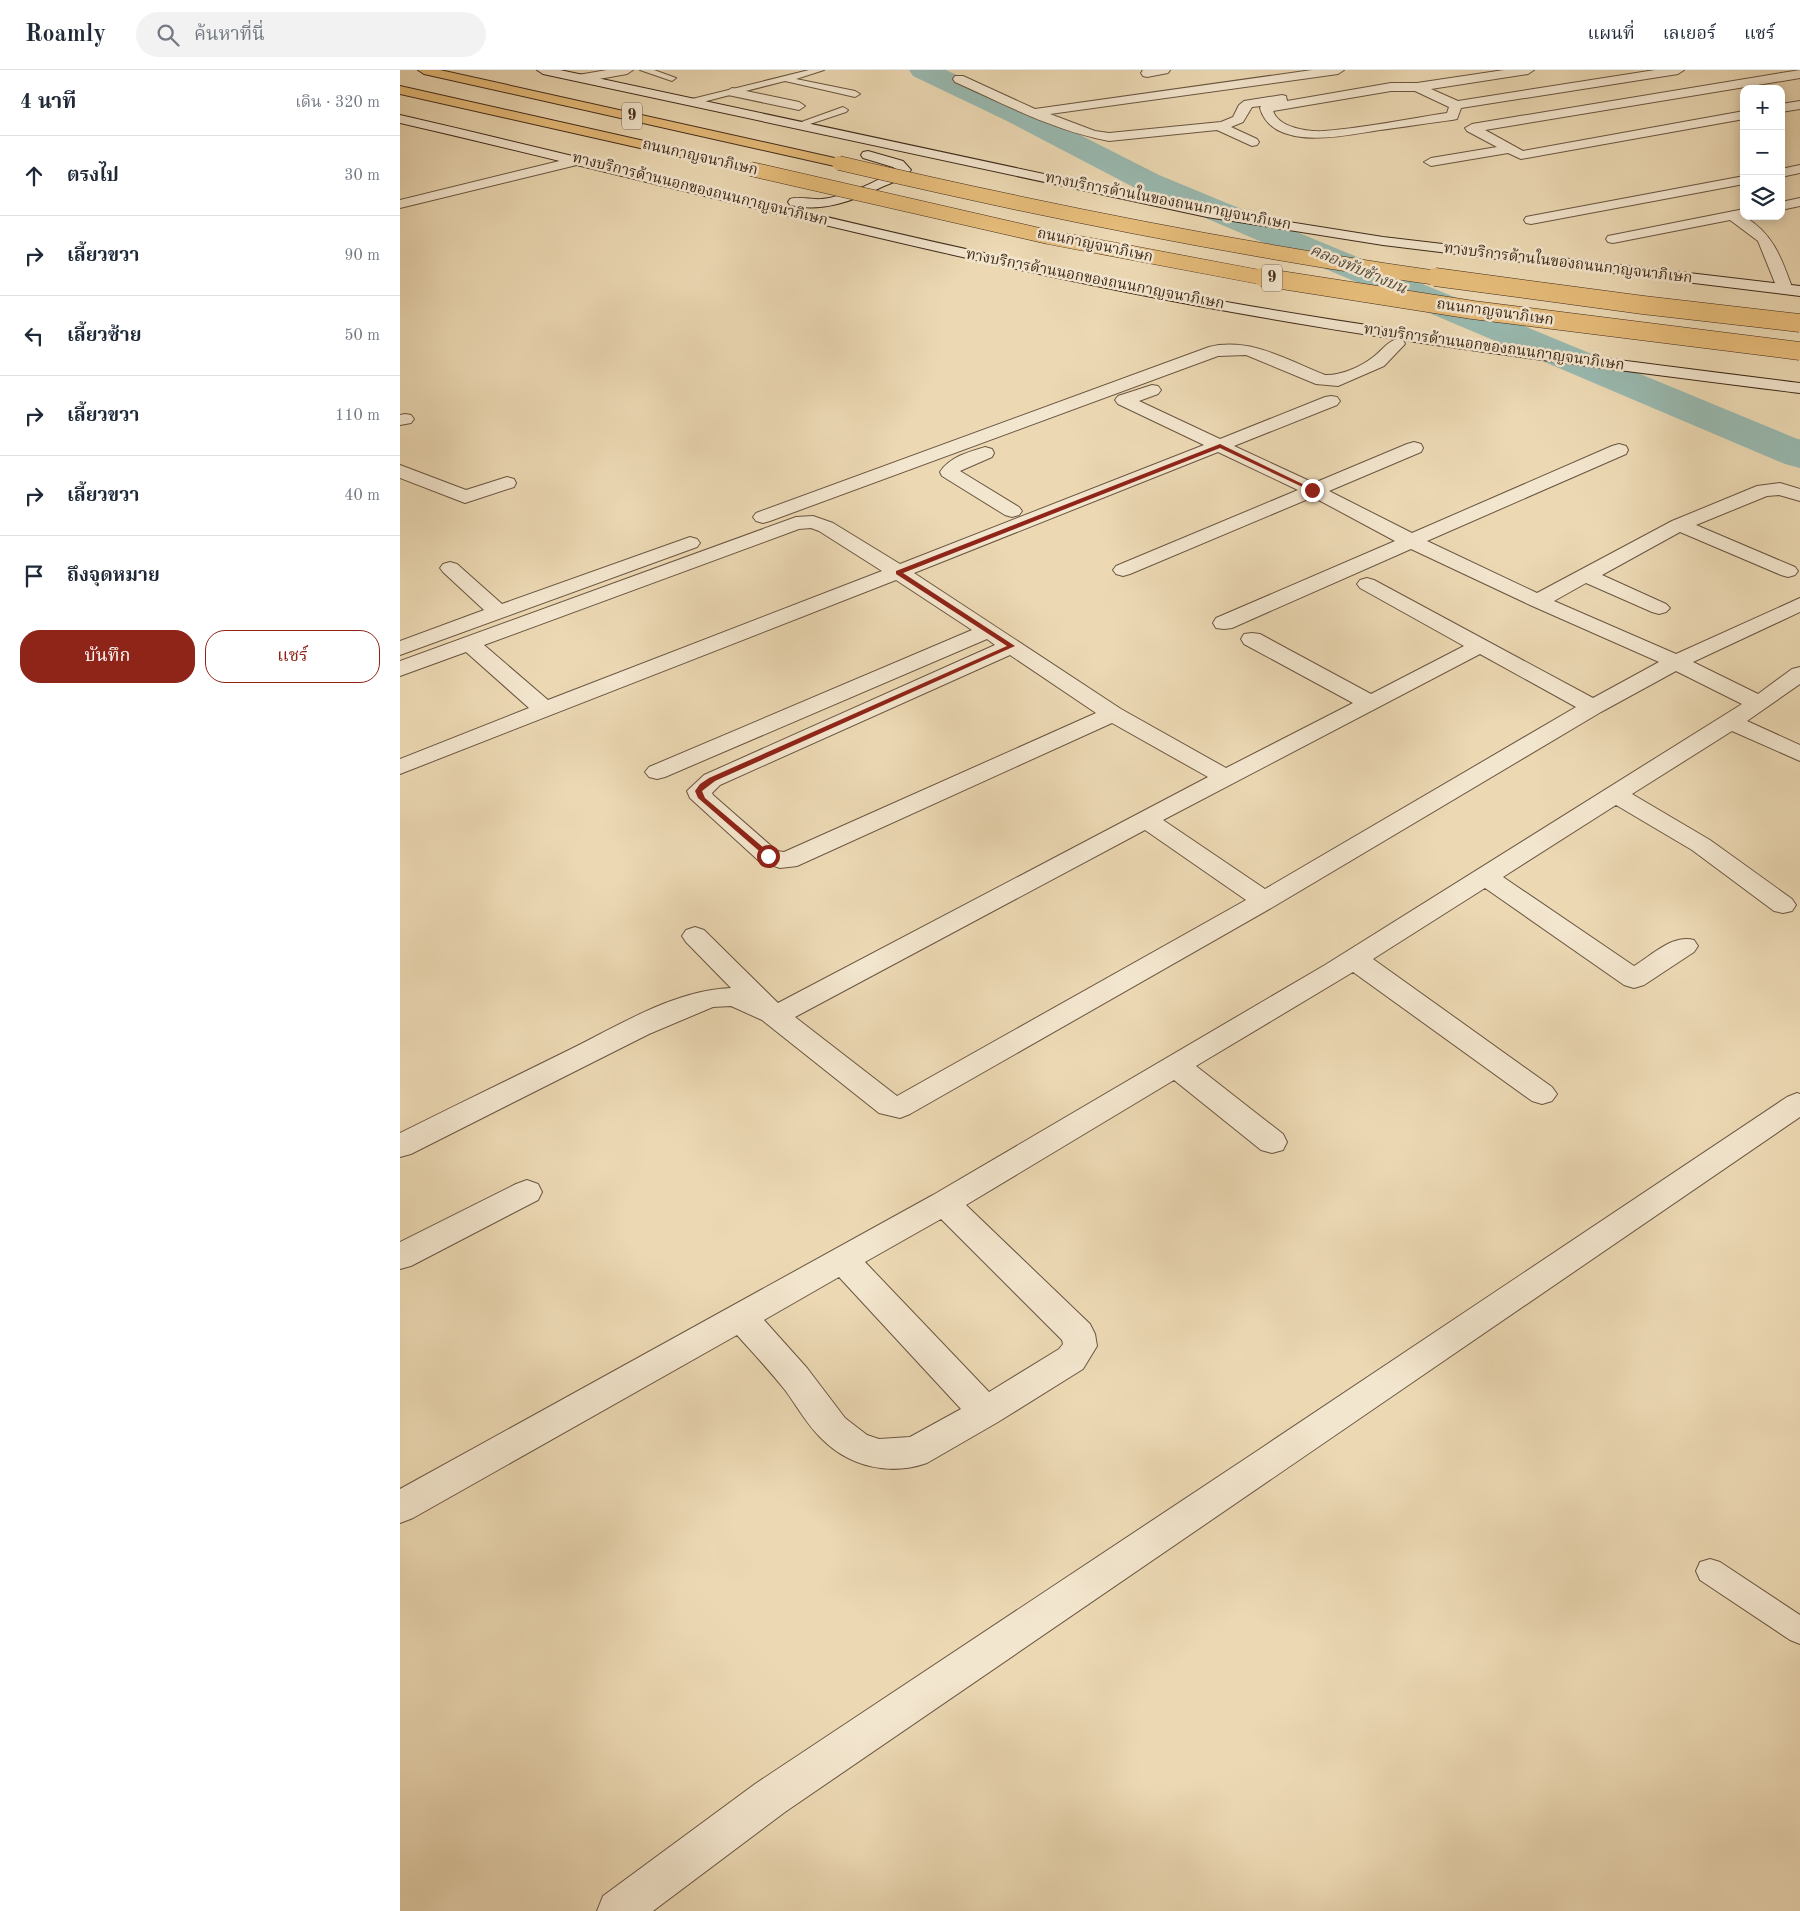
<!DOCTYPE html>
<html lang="th">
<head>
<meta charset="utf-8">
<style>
	body { margin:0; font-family:"Old Standard TT","Noto Serif Thai",serif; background:#f2f2f3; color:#1f2937 }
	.controls { position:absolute; right:15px; top:15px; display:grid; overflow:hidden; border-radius:10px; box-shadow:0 2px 12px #0003 }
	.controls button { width:45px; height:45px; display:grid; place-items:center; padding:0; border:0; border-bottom:1px solid #e0e1e3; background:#fff; color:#1f2937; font:25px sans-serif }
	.stop { position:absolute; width:15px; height:15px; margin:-11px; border:4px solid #8f2418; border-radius:50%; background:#fff }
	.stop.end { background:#8f2418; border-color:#fff; box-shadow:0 1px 5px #0008 }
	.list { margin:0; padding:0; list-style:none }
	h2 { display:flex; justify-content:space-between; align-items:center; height:65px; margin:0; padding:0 20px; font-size:21px }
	h2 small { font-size:16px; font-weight:400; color:#747a83 }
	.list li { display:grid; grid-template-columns:32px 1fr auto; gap:15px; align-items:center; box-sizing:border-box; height:80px; padding:0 20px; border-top:1px solid #e0e1e3 }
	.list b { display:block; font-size:19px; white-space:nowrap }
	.list em { font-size:16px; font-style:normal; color:#747a83 }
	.actions { display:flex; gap:10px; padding:15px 20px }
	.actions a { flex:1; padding:11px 0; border:1px solid #8f2418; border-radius:20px; text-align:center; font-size:18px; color:#8f2418 }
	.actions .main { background:#8f2418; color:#fff }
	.icon { flex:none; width:28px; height:28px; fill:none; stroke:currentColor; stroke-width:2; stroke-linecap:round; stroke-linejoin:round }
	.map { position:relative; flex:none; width:1400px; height:1841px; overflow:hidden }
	header { display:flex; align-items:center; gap:30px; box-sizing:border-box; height:70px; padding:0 25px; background:#fff; border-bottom:1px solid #e0e1e3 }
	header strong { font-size:24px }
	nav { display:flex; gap:28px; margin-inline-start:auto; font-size:18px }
	.search { width:350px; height:45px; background:#f2f2f3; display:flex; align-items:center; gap:12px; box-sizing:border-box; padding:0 18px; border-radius:28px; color:#747a83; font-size:19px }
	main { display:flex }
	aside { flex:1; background:#fff }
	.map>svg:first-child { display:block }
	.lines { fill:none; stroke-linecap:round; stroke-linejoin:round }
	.canal { fill:#99bab1; fill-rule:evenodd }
	.river { fill:#99bab1; fill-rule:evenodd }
	.lane-casing { stroke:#6a5540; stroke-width:2 }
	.street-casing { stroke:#6a5540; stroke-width:2 }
	.secondary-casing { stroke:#3f2919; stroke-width:2 }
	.highway-casing { stroke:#3f2919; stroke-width:2 }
	.lane { fill:#f3e6ce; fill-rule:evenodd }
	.street { fill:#f3e6ce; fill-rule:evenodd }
	.secondary { fill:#f3e6ce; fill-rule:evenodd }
	.highway { fill:#e6bc7a; fill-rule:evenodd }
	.highway-bridge-far1-casing { stroke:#3f2919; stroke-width:15; stroke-linecap:butt }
	.highway-bridge-casing { stroke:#3f2919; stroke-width:19; stroke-linecap:butt }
	.highway-bridge-far1 { stroke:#e6bc7a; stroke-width:14 }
	.highway-bridge { stroke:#e6bc7a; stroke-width:18 }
	.route { fill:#8f2418 }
	.labels { text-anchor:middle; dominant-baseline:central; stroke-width:5; stroke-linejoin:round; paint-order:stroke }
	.far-street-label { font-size:15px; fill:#3f2919; stroke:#f3e6ce }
	.shield { fill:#f3e6ce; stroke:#75624f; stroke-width:1 }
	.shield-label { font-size:16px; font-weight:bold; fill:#3f2919 }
	.far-water-label { font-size:16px; font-style:italic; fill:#564d3f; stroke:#f3e6ce }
</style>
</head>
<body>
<header>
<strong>Roamly</strong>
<div class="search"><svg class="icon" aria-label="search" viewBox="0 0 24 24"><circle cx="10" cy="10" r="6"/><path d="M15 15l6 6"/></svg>ค้นหาที่นี่</div>
<nav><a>แผนที่</a><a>เลเยอร์</a><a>แชร์</a></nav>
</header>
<main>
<aside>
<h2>4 นาที<small>เดิน · 320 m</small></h2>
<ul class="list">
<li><svg class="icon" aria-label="ahead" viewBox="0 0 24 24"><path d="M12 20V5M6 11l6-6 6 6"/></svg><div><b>ตรงไป</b></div><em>30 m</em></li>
<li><svg class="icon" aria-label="right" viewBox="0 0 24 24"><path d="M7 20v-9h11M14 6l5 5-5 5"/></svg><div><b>เลี้ยวขวา</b></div><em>90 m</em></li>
<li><svg class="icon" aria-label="left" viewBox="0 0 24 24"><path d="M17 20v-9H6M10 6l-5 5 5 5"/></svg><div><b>เลี้ยวซ้าย</b></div><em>50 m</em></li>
<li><svg class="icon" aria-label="right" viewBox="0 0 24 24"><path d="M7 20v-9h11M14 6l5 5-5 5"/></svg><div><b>เลี้ยวขวา</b></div><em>110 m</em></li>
<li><svg class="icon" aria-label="right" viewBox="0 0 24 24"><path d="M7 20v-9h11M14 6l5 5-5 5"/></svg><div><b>เลี้ยวขวา</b></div><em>40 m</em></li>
<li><svg class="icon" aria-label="arrive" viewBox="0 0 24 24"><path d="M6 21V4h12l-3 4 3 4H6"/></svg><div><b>ถึงจุดหมาย</b></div></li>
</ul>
<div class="actions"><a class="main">บันทึก</a><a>แชร์</a></div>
</aside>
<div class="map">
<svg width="1400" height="1841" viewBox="0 0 1400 1841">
	<rect width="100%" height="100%" fill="#ecd9b4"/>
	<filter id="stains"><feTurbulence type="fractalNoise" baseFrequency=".004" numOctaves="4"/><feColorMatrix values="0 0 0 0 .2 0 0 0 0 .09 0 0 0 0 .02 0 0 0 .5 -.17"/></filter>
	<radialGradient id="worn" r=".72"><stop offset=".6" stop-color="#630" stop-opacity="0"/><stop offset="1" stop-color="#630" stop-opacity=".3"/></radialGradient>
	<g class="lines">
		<polygon class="canal" points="1400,369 1400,385 1388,388 1379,385 1375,380 1379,375"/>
		<polygon class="river" points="509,0 546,0 629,39 759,105 1400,370 1400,398 1385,394 737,119 607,51 513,6"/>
		<defs>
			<g id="lane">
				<polygon points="240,0 254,0 276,8 272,11"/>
				<polygon points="409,0 424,0 396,9 455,21 460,24 455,27 385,11 291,35 286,32 288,30"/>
				<polygon points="443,37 448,40 446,42 398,58 393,55"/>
				<polygon points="1310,1489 1320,1492 1400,1545 1400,1574 1390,1570 1300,1510 1296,1501 1300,1492"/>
			</g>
			<g id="street">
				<polygon points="207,0 233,0 227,4 182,12 176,8 178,5"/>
				<polygon points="743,0 770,0 768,3 747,7 743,6 741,3"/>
				<path d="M912,0h32l-6,4 -288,40 45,17 14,2 112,-11 12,-5 6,-12 5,-4 38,-6 4,1 1,5 104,-18h26l87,-13h30l-6,4 -97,15 27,12 197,-31h29l-6,4 -217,34 -4,11 -5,1c-24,3 -48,7 -72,10 -33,5 -107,23 -120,-22l1,-2 -9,1 -9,15 -12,5 26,12 2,3 -2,3 -5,1 -35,-16 -108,11c-54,-10 -105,-37 -154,-59l-2,-3 2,-3h8l72,33zM991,21h24l34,16 -2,6c-40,6 -83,15 -123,18 -16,1 -45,-3 -51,-20z"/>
				<polygon points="1400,0 1400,8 1085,60 1123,81 1344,41 1344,49 1121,89 1108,83 1031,96 1024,92 1031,88 1097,77 1067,61 1065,58 1072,54"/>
				<polygon points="332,18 399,32 405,36 399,40 328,25 326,22"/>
				<polygon points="1400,31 1400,39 1381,42 1381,34"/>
				<polygon points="180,86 185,87 187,90 185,93 0,138 0,130"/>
				<polygon points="1400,95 1400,103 1381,107 1381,99"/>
				<polygon points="1344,106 1344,114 1131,154 1126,153 1124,150 1126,147 1131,146"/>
				<polygon points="1400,128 1400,136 1381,140 1381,132"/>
				<path d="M1344,139v7h4l-3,1c29,17 37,43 48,73l-2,3h-12l-21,-52 -28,-21 -117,23 -5,-1 -2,-3 2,-3 5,-1z"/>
				<path d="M997,269l6,1 2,4 -21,22 -46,20 -22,-2 -70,-29 -28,1 -448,165 -7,2 -7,-2 -3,-4 3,-4 453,-166c41,-10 78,13 116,28 15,1 35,-8 47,-17 9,-6 14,-16 25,-19z"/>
				<path d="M752,315l6,1 3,4 -3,4 -19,7 81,38 105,-42 6,-1 6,1 3,4 -3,4 -103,41 80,37 93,-39 7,-2 7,2 2,4 -2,4 -92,39 83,42 200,-87 7,-2 7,2 2,4 -2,4 -199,87 110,52 135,-72 85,-35 23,-3 20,6v12l-21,-6 -12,1 -71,29 99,42 3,4 -3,4 -7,2 -7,-2 -101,-43 -78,43 64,29 4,4 -4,4 -7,2 -7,-2 -66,-29 -32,18 122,53 124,-56v14l-107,50 65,32 34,-25 8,-2v17l-53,37 53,24v16l-68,-30 -100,63 78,46 82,59 4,6 -4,6 -9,2 -9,-2 -82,-61 -76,-45 -113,72 131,89c18,-11 39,-32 60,-26l4,6 -4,6 -50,33 -10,3 -10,-3 -139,-97 -112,71 179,128 5,7 -5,7 -10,3 -10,-3 -179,-129 -157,94 87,68 4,8 -4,8 -11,3 -11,-3 -87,-70 -208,125 124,119 5,10 2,12 -14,23 -85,53 -71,41c-37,13 -77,4 -105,-24 -15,-14 -25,-33 -37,-49 -15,-19 -32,-37 -48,-55l-324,183 -13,5v-34l533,-294 392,-230 417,-261 -66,-33 -75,41 -328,195 -363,207 -10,4 -21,-5 -117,-93 -31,-14 -18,1 -64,27 -238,120 -11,3v-24c58,-29 117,-57 175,-86 48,-24 101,-57 156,-59l-45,-46 -4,-6 4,-6 9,-3 9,3 74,73 430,-226 -96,-54 -315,143 -17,2 -21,-7 -69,-63 -3,-7 17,-16 291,-130 -8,-6 -322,138 -8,2 -8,-2 -4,-5 4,-5 323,-137 -76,-50 -496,194v-15l129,-51 -63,-56 -66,24v-15l396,-144 17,-1 20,7 67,41 304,-119 -86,-41 -3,-4 3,-4zM818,382l80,38 -182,76 -3,4 3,4 7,2 7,-2 183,-77 82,44 -179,77 -3,5 3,5 8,1 8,-1 179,-79 119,56 129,57 -66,36 -219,-118 -7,-2 -7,2 -3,4 3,4 104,58 -93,48 -111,-60 -8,-1 -8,1 -3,5 3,5 109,59 -127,65 -105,-59 -207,-136zM411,458l8,3 63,40 -334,129 -64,-55 315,-116zM1080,584l96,53 -311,182 -102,-69zM610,585l86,58 -312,139 -7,-1 -64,-56 -1,-2 8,-8zM745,760l101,70 -349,196 -102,-79zM541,1149l121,121 1,4 -4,5 -70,43 -124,-130zM439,1207l122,132 -51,28 -31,2 -12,-4 -22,-17 -38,-50 -43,-48z"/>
				<polygon points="5,344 11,345 14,349 11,353 0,355 0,345"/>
				<path d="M585,377l7,2 2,4 -2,4 -32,14 59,36 3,4 -3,4 -7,2 -7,-2 -63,-39 -2,-4c10,-15 28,-20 45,-25z"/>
				<polygon points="0,395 66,420 107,407 114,409 116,413 114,417 65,433 0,408"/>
				<polygon points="290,467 297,469 300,473 297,477 0,585 0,571 84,540 43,502 40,498 43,494 50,492 57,494 102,534"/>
				<polygon points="1397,1023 1400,1024 1400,1047 385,1742 253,1841 197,1841 203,1826 355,1714 860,1379 1387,1027"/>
				<polygon points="127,1110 138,1114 142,1122 138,1130 11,1196 0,1199 0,1172 116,1114"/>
			</g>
			<g id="secondary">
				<polygon points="137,0 160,0 807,139 983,167 1400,216 1400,226 983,175 807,147 143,4"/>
				<path d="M0,45c277,64 552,138 832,188 189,33 378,56 568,80v10c-190,-24 -380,-47 -568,-81 -280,-50 -555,-125 -832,-189z"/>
				<path d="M468,81l35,10 8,9c-6,8 -17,12 -27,16 -29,14 -61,27 -94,19l-2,-3 2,-3c10,-3 21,1 32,0 21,-2 56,-17 74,-30l-3,-2 -30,-9 -2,-3 2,-3z"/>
			</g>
			<g id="highway">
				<polygon points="18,0 40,0 439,89 446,93 439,97 24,4"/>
				<polygon points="0,16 351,95 358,99 351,103 0,24"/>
			</g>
		</defs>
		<use href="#lane" class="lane-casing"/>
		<use href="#street" class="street-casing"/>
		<use href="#secondary" class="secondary-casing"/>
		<use href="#highway" class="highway-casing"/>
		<use href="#lane" class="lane"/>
		<use href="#street" class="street"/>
		<use href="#secondary" class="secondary"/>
		<use href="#highway" class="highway"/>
		<defs>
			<g id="highway-bridge-far1">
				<path d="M439,93c200,47 401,87 605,116"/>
				<polyline points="351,99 648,167 870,209"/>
			</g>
			<g id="highway-bridge">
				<polyline points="862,207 1073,240 1400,281"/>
				<polyline points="1035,207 1243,235 1400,253"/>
			</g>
		</defs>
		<use href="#highway-bridge-far1" class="highway-bridge-far1-casing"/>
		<use href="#highway-bridge" class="highway-bridge-casing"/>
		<use href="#highway-bridge-far1" class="highway-bridge-far1"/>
		<use href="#highway-bridge" class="highway-bridge"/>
	</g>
	<polygon class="route" points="820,374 915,420 911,421 820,378 503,503 615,576 315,711 302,721 305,728 371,784 371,787 366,787 298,728 295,721 300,714 309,708 607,576 496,504 496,501"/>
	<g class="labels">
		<g class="far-street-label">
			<text transform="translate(300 88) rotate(13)">ถนนกาญจนาภิเษก</text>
			<text transform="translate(300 120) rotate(14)">ทางบริการด้านนอกของถนนกาญจนาภิเษก</text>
			<text transform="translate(768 132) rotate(11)">ทางบริการด้านในของถนนกาญจนาภิเษก</text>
			<text transform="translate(695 176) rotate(12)">ถนนกาญจนาภิเษก</text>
			<text transform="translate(1168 194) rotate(7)">ทางบริการด้านในของถนนกาญจนาภิเษก</text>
			<text transform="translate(695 210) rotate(11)">ทางบริการด้านนอกของถนนกาญจนาภิเษก</text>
			<text transform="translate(1095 243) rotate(8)">ถนนกาญจนาภิเษก</text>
			<text transform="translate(1094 278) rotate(8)">ทางบริการด้านนอกของถนนกาญจนาภิเษก</text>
		</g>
		<g class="shield">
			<rect x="222" y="32.5" width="20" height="27" rx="4"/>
			<rect x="862" y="194.5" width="20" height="27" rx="4"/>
		</g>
		<g class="shield-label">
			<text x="232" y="46">9</text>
			<text x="872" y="208">9</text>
		</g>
		<g class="far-water-label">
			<text transform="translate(958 200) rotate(23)">คลองทับช้างบน</text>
		</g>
	</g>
	<rect width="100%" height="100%" filter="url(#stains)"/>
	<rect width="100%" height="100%" fill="url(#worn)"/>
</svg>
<div class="controls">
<button>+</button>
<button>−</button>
<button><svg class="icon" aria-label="layers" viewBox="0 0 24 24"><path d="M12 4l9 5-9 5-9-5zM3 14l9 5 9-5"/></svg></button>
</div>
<div class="stop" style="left:368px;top:786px"></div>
<div class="stop end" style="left:912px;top:420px"></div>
</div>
</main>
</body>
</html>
